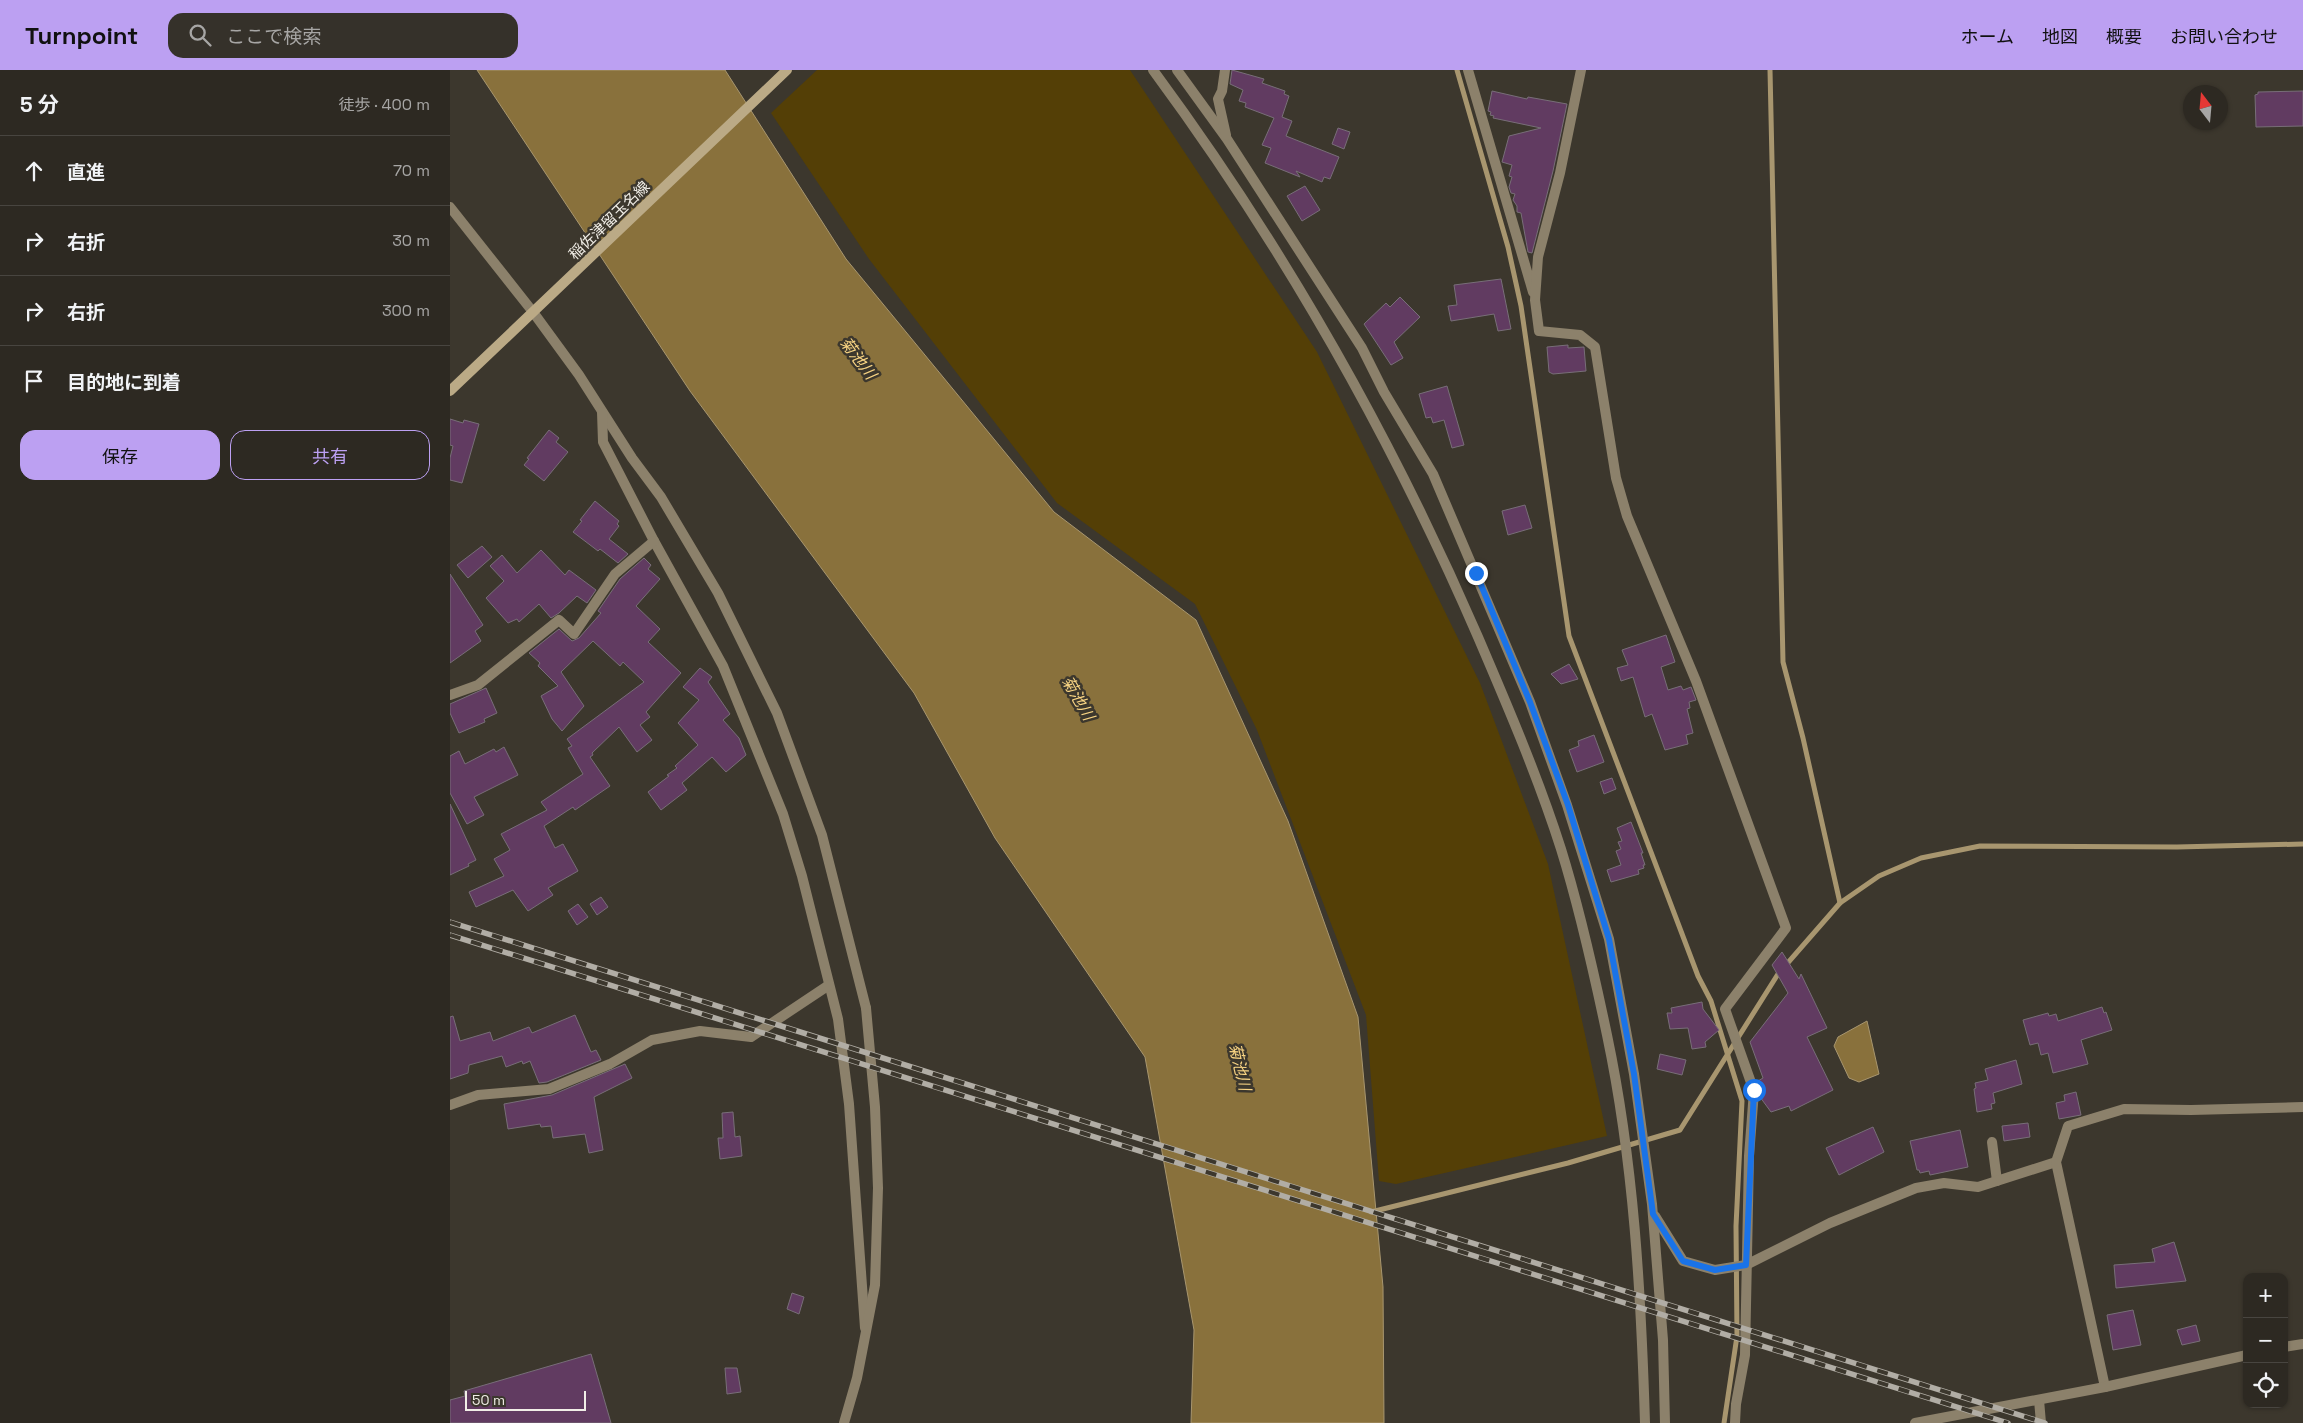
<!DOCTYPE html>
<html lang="ja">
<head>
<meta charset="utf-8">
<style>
	body { margin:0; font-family:"Space Grotesk","Noto Sans JP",sans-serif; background:#35312a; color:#f1f3f6 }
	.controls { position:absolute; right:15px; bottom:15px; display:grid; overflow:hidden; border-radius:10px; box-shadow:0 1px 4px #0004 }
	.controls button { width:45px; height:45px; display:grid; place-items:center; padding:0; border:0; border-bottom:1px solid #484540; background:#2d2922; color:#f1f3f6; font:25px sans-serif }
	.compass { position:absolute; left:1733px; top:15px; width:45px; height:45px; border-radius:50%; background:#2d2922; box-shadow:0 1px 4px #0004; rotate:344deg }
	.scale { position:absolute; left:15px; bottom:12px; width:121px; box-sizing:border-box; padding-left:5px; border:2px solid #f1eee7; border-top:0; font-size:14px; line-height:18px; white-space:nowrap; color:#f1eee7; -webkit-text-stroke:4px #3c372d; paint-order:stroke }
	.stop { position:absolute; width:15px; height:15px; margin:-11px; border:4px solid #1a73e8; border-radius:50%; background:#fff }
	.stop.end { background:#1a73e8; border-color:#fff; box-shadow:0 1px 5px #0008 }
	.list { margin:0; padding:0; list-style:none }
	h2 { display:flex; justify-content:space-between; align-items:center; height:65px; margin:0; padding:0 20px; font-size:21px }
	h2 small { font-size:16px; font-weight:400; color:#a7a6a5 }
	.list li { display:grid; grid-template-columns:32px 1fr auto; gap:15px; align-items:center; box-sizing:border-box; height:70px; padding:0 20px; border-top:1px solid #484540 }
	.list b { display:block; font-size:19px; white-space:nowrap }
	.list em { font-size:16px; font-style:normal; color:#a7a6a5 }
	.actions { display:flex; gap:10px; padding:15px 20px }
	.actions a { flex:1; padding:11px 0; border:1px solid #bca0f2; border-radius:15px; text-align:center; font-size:18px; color:#bca0f2 }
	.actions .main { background:#bca0f2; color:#111 }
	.icon { flex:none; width:28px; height:28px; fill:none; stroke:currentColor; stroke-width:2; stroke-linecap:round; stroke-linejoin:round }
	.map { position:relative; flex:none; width:1853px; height:1353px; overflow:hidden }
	header { display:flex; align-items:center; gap:30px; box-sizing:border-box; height:70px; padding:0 25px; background:#bca0f2; color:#111 }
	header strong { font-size:24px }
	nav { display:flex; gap:28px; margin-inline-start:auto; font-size:18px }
	.search { width:350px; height:45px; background:#35312a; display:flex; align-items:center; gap:12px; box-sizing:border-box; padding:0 18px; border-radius:15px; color:#a7a6a5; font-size:19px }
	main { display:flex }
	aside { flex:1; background:#2d2922 }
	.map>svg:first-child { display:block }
	.green { fill:#543f06 }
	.water { fill:#89713c; stroke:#a8966f }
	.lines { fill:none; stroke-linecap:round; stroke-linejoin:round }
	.stream { stroke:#a8966f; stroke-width:5 }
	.building { fill:#613b61; stroke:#786e78 }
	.minor { stroke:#8c816b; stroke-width:10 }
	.tertiary { stroke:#8c816b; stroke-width:10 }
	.secondary { stroke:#bbaa86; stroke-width:10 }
	.rail-casing { stroke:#b1ada5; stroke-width:5.5 }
	.rail { stroke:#3c372d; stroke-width:4; stroke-dasharray:11; stroke-linecap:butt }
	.route { stroke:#1a73e8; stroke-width:6 }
	.labels { text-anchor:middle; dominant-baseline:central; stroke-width:5; stroke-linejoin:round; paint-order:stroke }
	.street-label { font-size:15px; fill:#f1eee7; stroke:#3c372d }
	.water-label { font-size:16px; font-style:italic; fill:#f8d483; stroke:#3c372d }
</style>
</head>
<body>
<header>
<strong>Turnpoint</strong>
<div class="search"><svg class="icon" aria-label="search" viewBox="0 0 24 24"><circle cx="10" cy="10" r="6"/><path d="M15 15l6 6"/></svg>ここで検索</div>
<nav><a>ホーム</a><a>地図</a><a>概要</a><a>お問い合わせ</a></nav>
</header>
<main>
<aside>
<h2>5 分<small>徒歩 · 400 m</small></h2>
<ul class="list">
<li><svg class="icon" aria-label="ahead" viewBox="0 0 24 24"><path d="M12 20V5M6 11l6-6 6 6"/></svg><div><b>直進</b></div><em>70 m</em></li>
<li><svg class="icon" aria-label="right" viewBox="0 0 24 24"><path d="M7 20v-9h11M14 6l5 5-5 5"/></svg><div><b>右折</b></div><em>30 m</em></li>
<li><svg class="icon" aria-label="right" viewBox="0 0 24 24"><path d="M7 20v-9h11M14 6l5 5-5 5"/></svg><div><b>右折</b></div><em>300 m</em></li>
<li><svg class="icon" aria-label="arrive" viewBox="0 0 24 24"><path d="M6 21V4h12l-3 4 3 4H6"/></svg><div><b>目的地に到着</b></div></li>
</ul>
<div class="actions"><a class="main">保存</a><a>共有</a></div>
</aside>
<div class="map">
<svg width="1853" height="1353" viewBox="0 0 1853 1353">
	<rect width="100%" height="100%" fill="#3c372d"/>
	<polygon class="green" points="367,0 680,0 867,282 1030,613 1098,794 1157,1066 946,1114 929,1111 916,945 807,660 745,534 607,433 419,189 321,43"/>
	<g class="water">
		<polygon points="27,0 275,0 396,189 604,442 746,550 838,751 908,947 933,1217 934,1353 741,1353 744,1260 695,987 545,768 464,623 240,321"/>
		<polygon points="1417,951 1429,1004 1409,1012 1399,1008 1384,976 1388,967"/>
	</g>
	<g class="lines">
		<g class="stream">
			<polyline points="1007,0 1058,177 1071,236 1119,566 1248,906 1261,931 1292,1031 1286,1156 1287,1266 1274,1353"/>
			<polyline points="1320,0 1333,592 1353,668 1390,833"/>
			<polyline points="921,1142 1118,1093 1230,1060 1328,904 1390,833 1429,806 1471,788 1530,776 1727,777 1853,774"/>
		</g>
	</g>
	<g class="building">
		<polygon points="782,0 814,9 812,13 835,21 834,24 839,26 832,47 842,51 836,66 889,87 880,109 874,107 872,112 846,101 850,107 815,93 821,78 812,75 824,48 795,37 796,33 789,31 793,20 780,14"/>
		<polygon points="1042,21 1077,29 1078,27 1117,34 1103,101 1082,183 1078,182 1071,143 1067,142 1067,136 1063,130 1065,124 1061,123 1059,117 1062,107 1059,106 1062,95 1052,92 1059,66 1091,58 1043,48 1044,46 1040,45 1041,42 1038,41"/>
		<polygon points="1853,21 1853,56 1806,57 1805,25 1808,24 1808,22"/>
		<polygon points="888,58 900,62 894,79 882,74"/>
		<polygon points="855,116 870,140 852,151 837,126"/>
		<polygon points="1051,209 1061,259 1048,261 1044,244 1001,251 998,236 1007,235 1004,215"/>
		<polygon points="950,227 970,247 944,272 953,288 941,295 914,254 936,233 940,237"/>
		<polygon points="1118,275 1118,278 1134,277 1136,301 1103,304 1099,302 1097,277"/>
		<polygon points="997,316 1014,375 1002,378 994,350 983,353 981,347 976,348 969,324"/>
		<polygon points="0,349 13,353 14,350 29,354 12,413 0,410 0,388 3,376 0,375"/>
		<polygon points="99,360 109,368 106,372 118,382 94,411 74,395 79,389 77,388"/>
		<polygon points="145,431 169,451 167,454 169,456 159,469 178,484 168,493 150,479 148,481 123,462 132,451 130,450"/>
		<polygon points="1075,435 1082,458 1058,465 1052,441"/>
		<polygon points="32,476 42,487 18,508 7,495"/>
		<polygon points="91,480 115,505 119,500 146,520 137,533 127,526 109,543 101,548 89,534 69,552 67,549 58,553 36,528 54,511 40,496 52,485 67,503"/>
		<polygon points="194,488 201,495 198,499 210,509 186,536 210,559 198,572 231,603 196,642 200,647 190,655 202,670 187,682 169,657 142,683 143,685 140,687 160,716 125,740 123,737 94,756 105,778 113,774 128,801 98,818 103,825 78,841 63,820 26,837 19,822 54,806 44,789 60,780 51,764 97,740 91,732 133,704 118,678 122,676 117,669 194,612 173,592 170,596 143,571 111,602 134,636 112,661 102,649 91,626 108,616 88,596 90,593 79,583 109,559 122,571 129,568 151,543 148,541 170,509"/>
		<polygon points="0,504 33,555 25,561 31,571 0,593"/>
		<polygon points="1216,565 1225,592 1211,597 1218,620 1231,616 1233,620 1241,617 1246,630 1239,632 1240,638 1237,639 1243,663 1236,665 1238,674 1215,680 1202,644 1195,647 1183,607 1171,611 1167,598 1178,595 1172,580"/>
		<polygon points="1119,594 1128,609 1111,614 1101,604"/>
		<polygon points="250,598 262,607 258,612 280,644 273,650 289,668 296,685 276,702 262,687 232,713 237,720 211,740 198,722 219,706 217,705 227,698 225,696 248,675 228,653 249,630 233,617"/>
		<polygon points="36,618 47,643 34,649 35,652 9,663 0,643 0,634"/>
		<polygon points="1144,665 1154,692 1127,702 1119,680 1129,676 1128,671"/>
		<polygon points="54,677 68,705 24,727 34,745 17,754 0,723 0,686 9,681 15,694 44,679 46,682"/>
		<polygon points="1162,708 1166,719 1154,724 1150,712"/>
		<polygon points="0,734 26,790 18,794 19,796 0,805"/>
		<polygon points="1181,752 1193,783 1191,783 1195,795 1193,795 1194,798 1188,800 1189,804 1161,812 1157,800 1171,795 1166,781 1171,779 1168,772 1172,771 1167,758"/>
		<polygon points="151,827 158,837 147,845 140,834"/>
		<polygon points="128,834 138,847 127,855 118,841"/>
		<polygon points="1332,882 1349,909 1351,904 1377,958 1357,967 1383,1020 1341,1041 1339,1036 1321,1042 1310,1027 1308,1011 1313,1008 1300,972 1338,923 1322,895"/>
		<polygon points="1252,932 1253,939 1269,960 1255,972 1256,977 1242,979 1238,958 1220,959 1217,943 1222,943 1221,938"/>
		<polygon points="1652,937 1654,943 1656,942 1662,960 1631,970 1638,994 1603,1003 1598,983 1591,985 1588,973 1580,975 1573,950 1598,943 1599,946 1606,944 1608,951"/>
		<polygon points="125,945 141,982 146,980 151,990 97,1012 89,1013 80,991 73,994 72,991 56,997 52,986 19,995 18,1003 0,1009 0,947 3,946 10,971 40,962 43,971 79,957 82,963"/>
		<polygon points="1210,984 1236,990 1232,1005 1207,999"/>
		<polygon points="1566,990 1572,1014 1543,1023 1545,1033 1541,1034 1542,1039 1527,1042 1524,1019 1526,1018 1525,1013 1538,1010 1535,999"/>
		<polygon points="175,994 182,1008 144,1027 153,1080 139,1083 135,1064 103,1068 101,1056 91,1057 90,1054 58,1059 54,1034 102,1025"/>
		<polygon points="1626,1022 1631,1045 1609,1049 1606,1033 1615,1031 1614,1025"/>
		<polygon points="283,1042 285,1067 290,1066 292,1086 270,1089 268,1068 273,1068 272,1043"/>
		<polygon points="1578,1053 1580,1067 1554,1071 1552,1056"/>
		<polygon points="1423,1057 1434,1082 1389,1105 1376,1078"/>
		<polygon points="1510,1060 1518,1097 1480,1105 1479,1101 1470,1103 1469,1100 1467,1100 1460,1071"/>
		<polygon points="1724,1172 1736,1211 1666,1218 1664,1195 1705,1192 1702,1179"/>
		<polygon points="342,1223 354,1227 349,1244 337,1239"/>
		<polygon points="1683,1240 1691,1275 1663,1280 1657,1245"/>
		<polygon points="1746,1255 1750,1271 1732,1275 1727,1260"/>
		<polygon points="141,1284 161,1353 0,1353 0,1330 15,1326 14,1321"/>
		<polygon points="275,1298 287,1298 291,1322 277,1324"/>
	</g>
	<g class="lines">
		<g class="minor">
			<polyline points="727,0 777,69 912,278 934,322 983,404 1080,632 1117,735 1159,869 1184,1004 1202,1134 1213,1270 1215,1353"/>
			<polyline points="775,0 772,21 768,29 776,65"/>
			<polyline points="1018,0 1083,222"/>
			<polyline points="1131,0 1110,103 1088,187 1085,230 1089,261 1130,265 1145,277 1166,408 1177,446 1246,611 1336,858 1275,939 1304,1021 1299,1086 1295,1285 1286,1334 1285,1353"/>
			<polyline points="0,137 83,242 129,305 182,388 211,427 268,523 327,643 372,765 416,938"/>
			<polyline points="152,342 153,372 204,471 273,596 333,744 352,806 388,949 399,1034 415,1258"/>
			<polyline points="0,625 28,615 109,550 124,564 165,504 204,471"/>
			<polyline points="0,1035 28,1025 99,1019 160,994 202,970 250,961 301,967 379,915"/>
			<polyline points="1542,1072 1547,1111"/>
			<polyline points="1205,1146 1233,1191 1265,1200 1296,1195 1380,1153 1466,1118 1494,1113 1528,1117 1606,1092"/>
			<polyline points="1834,1277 1853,1274"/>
			<polyline points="1655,1317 1606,1092 1618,1056 1674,1039 1741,1040 1853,1037"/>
			<polyline points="1589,1330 1591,1353"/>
			<polyline points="1465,1353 1655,1317 1797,1285"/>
		</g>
		<g class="tertiary">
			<path d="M703,0c130,176 238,366 325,567 30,70 60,140 83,212 19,61 33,124 46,186 27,128 34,258 38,388"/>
			<polyline points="394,1353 407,1308 425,1215 428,1118 425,1037 416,938"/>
		</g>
		<polyline class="secondary" points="0,321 337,0"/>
		<defs>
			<g id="rail">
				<polyline points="0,852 1595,1353"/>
				<polyline points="0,865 1558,1353"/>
			</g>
		</defs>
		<use href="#rail" class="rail-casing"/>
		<use href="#rail" class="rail"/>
	</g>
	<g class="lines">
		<polyline class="route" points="1026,503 1080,632 1118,735 1159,869 1184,1004 1203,1144 1233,1191 1265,1200 1296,1195 1304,1020"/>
	</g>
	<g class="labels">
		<g class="street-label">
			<text transform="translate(159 150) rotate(-44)">稲佐津留玉名線</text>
		</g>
		<g class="water-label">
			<text transform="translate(408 288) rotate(53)">菊池川</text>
			<text transform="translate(628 628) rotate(60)">菊池川</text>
			<text transform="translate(790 997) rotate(77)">菊池川</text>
		</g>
	</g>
</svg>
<div class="controls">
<button>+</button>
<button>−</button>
<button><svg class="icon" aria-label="locate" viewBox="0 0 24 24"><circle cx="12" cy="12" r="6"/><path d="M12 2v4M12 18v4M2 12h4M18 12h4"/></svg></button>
</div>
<svg class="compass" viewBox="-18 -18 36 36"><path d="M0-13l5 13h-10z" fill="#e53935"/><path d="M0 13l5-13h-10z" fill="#a7a6a5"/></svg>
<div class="scale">50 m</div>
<div class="stop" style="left:1304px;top:1020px"></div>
<div class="stop end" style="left:1026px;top:503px"></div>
</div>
</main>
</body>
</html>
